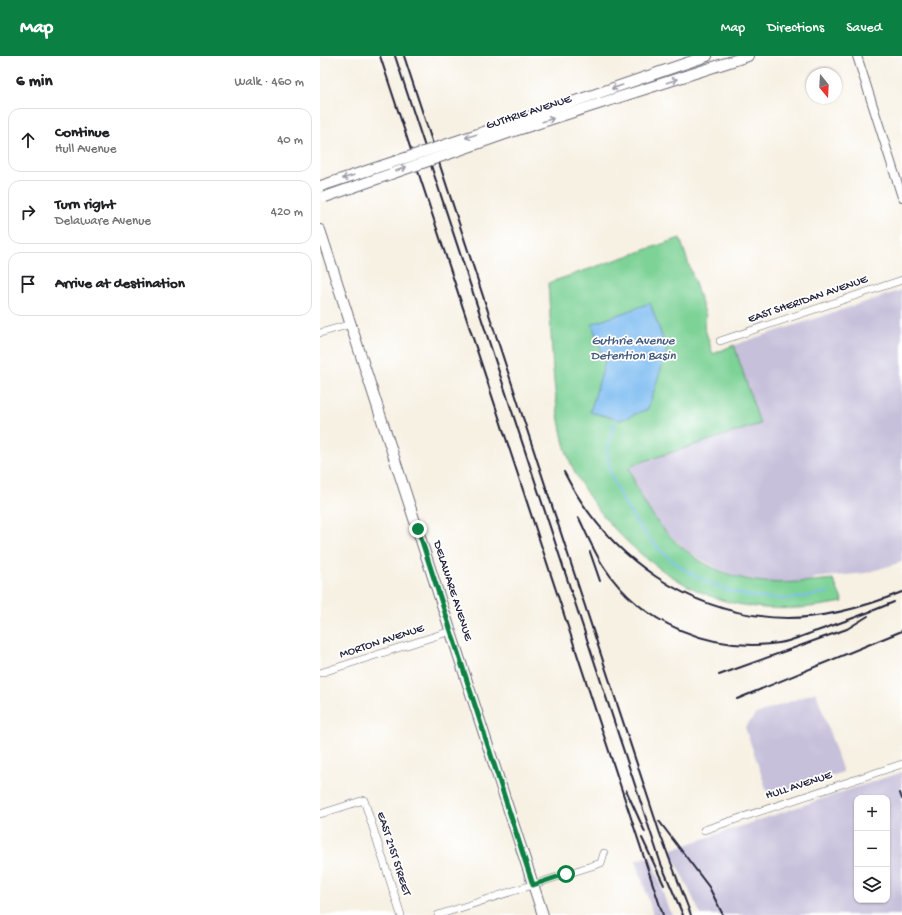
<!DOCTYPE html>
<html lang="en">
<head>
<meta charset="utf-8">
<style>
	body { margin:0; font-family:"Gochi Hand",sans-serif; background:#f6f6f6; color:#202124 }
	.controls { position:absolute; right:12px; bottom:12px; display:grid; overflow:hidden; border-radius:8px; box-shadow:0 1px 3px #0004 }
	.controls button { width:36px; height:36px; display:grid; place-items:center; padding:0; border:0; border-bottom:1px solid #e0e0e0; background:#fff; color:#202124; font:20px sans-serif }
	.compass { position:absolute; left:486px; top:12px; width:36px; height:36px; border-radius:50%; background:#fff; box-shadow:0 1px 3px #0004; rotate:162deg }
	.stop { position:absolute; width:12px; height:12px; margin:-9px; border:3px solid #0b8043; border-radius:50%; background:#fff }
	.stop.end { background:#0b8043; border-color:#fff; box-shadow:0 1px 4px #0008 }
	.list { margin:0; padding:0; list-style:none }
	h2 { display:flex; justify-content:space-between; align-items:center; height:52px; margin:0; padding:0 16px; font-size:17px }
	h2 small { font-size:13px; font-weight:400; color:#757577 }
	.list li { display:grid; grid-template-columns:26px 1fr auto; gap:12px; align-items:center; box-sizing:border-box; height:64px; margin:0 8px 8px; padding:0 8px; border:1px solid #e0e0e0; border-radius:12px }
	.list b { display:block; font-size:15px; white-space:nowrap }
	.list p { margin:0; font-size:13px; white-space:nowrap; color:#757577 }
	.list em { font-size:13px; font-style:normal; color:#757577 }
	.icon { flex:none; width:22px; height:22px; fill:none; stroke:currentColor; stroke-width:2; stroke-linecap:round; stroke-linejoin:round }
	.map { position:relative; flex:none; width:582px; height:859px; overflow:hidden }
	header { display:flex; align-items:center; gap:24px; box-sizing:border-box; height:56px; padding:0 20px; background:#0b8043; color:#fff }
	header strong { font-size:19px }
	nav { display:flex; gap:22px; margin-inline-start:auto; font-size:14px }
	main { display:flex }
	aside { flex:1; background:#fff }
	.map>svg:first-child { display:block }
	.industrial { fill:#c6c0da; fill-rule:evenodd }
	.green { fill:#7dd296; stroke:#507a68 }
	.water { fill:#7dbcf1; stroke:#506f96 }
	.lines { fill:none; stroke-linecap:round; stroke-linejoin:round }
	.stream { stroke:#7dbcf1; stroke-width:2 }
	.minor-casing { stroke:#6d6a76; stroke-width:8 }
	.tertiary-casing { stroke:#6d6a76; stroke-width:10 }
	.secondary-casing { stroke:#6d6a76; stroke-width:12 }
	.minor { stroke:#fff; stroke-width:7 }
	.tertiary { stroke:#fff; stroke-width:8 }
	.secondary { stroke:#fff; stroke-width:10 }
	.rail { stroke:#22223b; stroke-width:2 }
	.secondary-bridge-casing { stroke:#6d6a76; stroke-width:12; stroke-linecap:butt }
	.secondary-bridge { stroke:#fff; stroke-width:10 }
	.oneway { stroke:#9c9ca7 }
	.route { stroke:#0b8043; stroke-width:5 }
	.labels { text-anchor:middle; dominant-baseline:central; stroke-width:3.5; stroke-linejoin:round; paint-order:stroke }
	.street-label { font-size:12px; fill:#22223b; stroke:#fff }
	.water-label { font-size:13px; font-style:italic; fill:#42587b; stroke:#fff }
</style>
</head>
<body>
<header>
<strong>Map</strong>
<nav><a>Map</a><a>Directions</a><a>Saved</a></nav>
</header>
<main>
<aside>
<h2>6 min<small>Walk · 460 m</small></h2>
<ul class="list">
<li><svg class="icon" aria-label="ahead" viewBox="0 0 24 24"><path d="M12 20V5M6 11l6-6 6 6"/></svg><div><b>Continue</b><p>Hull Avenue</p></div><em>40 m</em></li>
<li><svg class="icon" aria-label="right" viewBox="0 0 24 24"><path d="M7 20v-9h11M14 6l5 5-5 5"/></svg><div><b>Turn right</b><p>Delaware Avenue</p></div><em>420 m</em></li>
<li><svg class="icon" aria-label="arrive" viewBox="0 0 24 24"><path d="M6 21V4h12l-3 4 3 4H6"/></svg><div><b>Arrive at destination</b></div></li>
</ul>
</aside>
<div class="map">
<svg width="582" height="859" viewBox="0 0 582 859">
	<rect width="100%" height="100%" fill="#fff"/>
	<filter id="ink" filterUnits="userSpaceOnUse"><feTurbulence type="fractalNoise" baseFrequency=".025" numOctaves="2"/><feDisplacementMap in="SourceGraphic" scale="8" xChannelSelector="R" yChannelSelector="G"/><feConvolveMatrix kernelMatrix="1 2 1 2 8 2 1 2 1" color-interpolation-filters="sRGB"/></filter>
	<filter id="wash" filterUnits="userSpaceOnUse"><feTurbulence type="fractalNoise" baseFrequency=".012" numOctaves="4" result="noise"/><feDisplacementMap in="SourceGraphic" scale="16" xChannelSelector="R" yChannelSelector="G"/><feGaussianBlur stdDeviation="0.9" result="paint"/><feColorMatrix in="noise" values="0 0 0 0 0 0 0 0 0 0 0 0 0 0 0 0 0 1.4 0 .05"/><feComposite in="paint" operator="in"/></filter>
	<g filter="url(#wash)">
		<rect width="100%" height="100%" fill="#f7f1e3"/>
		<g class="industrial">
			<polygon points="582,234 582,506 546,517 495,522 487,526 445,526 421,522 402,515 370,497 346,476 332,461 318,435 309,410 440,368 414,289"/>
			<polygon points="496,636 523,716 449,741 425,671 436,658"/>
			<path d="M582,716v143h-201l-31,-65zM537,742h30v102h-30z"/>
			<polygon points="331,800 348,852 352,859 333,859 316,804"/>
		</g>
		<path class="green" d="M360,182l26,78 -2,10 9,28 21,-9 26,79 -131,42c14,52 59,99 112,112 30,8 62,4 92,1l10,23c-38,7 -71,10 -110,1 -71,-16 -153,-92 -170,-163 -12,-51 -11,-105 -15,-157z"/>
		<polygon class="water" points="330,247 347,294 328,353 301,364 270,356 285,306 272,268"/>
		<g class="lines">
			<path class="stream" d="M296,361c-3,12 -9,27 -8,39 1,21 12,41 23,58 34,54 89,84 152,85 15,0 30,-4 45,-7"/>
		</g>
	</g>
	<g filter="url(#ink)">
		<g class="lines">
			<defs>
				<g id="minor">
					<polyline points="0,277 31,268"/>
					<polyline points="400,285 582,224"/>
					<polyline points="0,617 131,575"/>
					<polyline points="0,758 44,744 81,859"/>
					<polyline points="384,774 582,708"/>
					<polyline points="118,859 281,807 284,797"/>
				</g>
				<polyline id="tertiary" points="537,0 582,141"/>
				<g id="secondary">
					<polyline points="188,68 387,0"/>
					<polyline points="191,76 428,0"/>
					<polyline points="0,174 223,859"/>
				</g>
			</defs>
			<use href="#minor" class="minor-casing"/>
			<use href="#tertiary" class="tertiary-casing"/>
			<use href="#secondary" class="secondary-casing"/>
			<use href="#minor" class="minor"/>
			<use href="#tertiary" class="tertiary"/>
			<use href="#secondary" class="secondary"/>
			<g class="rail">
				<polyline points="60,0 343,859"/>
				<polyline points="75,0 341,808 363,859"/>
				<polyline points="84,0 340,778 371,859"/>
				<path d="M244,416c43,85 127,145 224,146 38,0 79,-12 114,-26"/>
				<path d="M259,462c8,17 15,34 25,49 37,57 109,86 175,76 13,-2 25,-8 38,-12 26,-9 51,-18 77,-29"/>
				<polyline points="270,496 280,525"/>
				<polyline points="399,619 510,579 527,573 548,560"/>
				<polyline points="417,643 582,575"/>
				<polyline points="306,734 325,776"/>
				<polyline points="580,737 582,743"/>
				<polyline points="339,765 389,831 403,859"/>
				<polyline points="322,782 344,829"/>
			</g>
			<defs>
				<g id="secondary-bridge">
					<polyline points="1,130 188,68"/>
					<polyline points="5,141 191,76"/>
				</g>
			</defs>
			<use href="#secondary-bridge" class="secondary-bridge-casing"/>
			<use href="#secondary-bridge" class="secondary-bridge"/>
		</g>
		<defs><path id="oneway-shaft" d="M-6 0H5M1.5-3L5.5 0L1.5 3" fill="none" stroke-width="1.6" stroke-linecap="round" stroke-linejoin="round"/></defs>
		<g class="oneway">
			<use href="#oneway-shaft" transform="translate(352 25) rotate(-18)"/>
			<use href="#oneway-shaft" transform="translate(297 31) rotate(161)"/>
			<use href="#oneway-shaft" transform="translate(228 64) rotate(-17)"/>
			<use href="#oneway-shaft" transform="translate(151 80) rotate(162)"/>
			<use href="#oneway-shaft" transform="translate(81 113) rotate(-21)"/>
			<use href="#oneway-shaft" transform="translate(28 121) rotate(162)"/>
		</g>
	</g>
	<g class="lines" filter="url(#ink)">
		<polyline class="route" points="98,473 213,829 246,818"/>
	</g>
	<g class="labels">
		<g class="street-label">
			<text transform="translate(209 57) rotate(-18)">GUTHRIE AVENUE</text>
			<text transform="translate(488 244) rotate(-19)">EAST SHERIDAN AVENUE</text>
			<text transform="translate(132 535) rotate(72)">DELAWARE AVENUE</text>
			<text transform="translate(62 586) rotate(-18)">MORTON AVENUE</text>
			<text transform="translate(479 730) rotate(-18)">HULL AVENUE</text>
			<text transform="translate(73 798) rotate(72)">EAST 21ST STREET</text>
		</g>
		<g class="water-label">
			<text x="313" y="285">Guthrie Avenue<tspan x="313" dy="15">Detention Basin</tspan></text>
		</g>
	</g>
</svg>
<div class="controls">
<button>+</button>
<button>−</button>
<button><svg class="icon" aria-label="layers" viewBox="0 0 24 24"><path d="M12 4l9 5-9 5-9-5zM3 14l9 5 9-5"/></svg></button>
</div>
<svg class="compass" viewBox="-18 -18 36 36"><path d="M0-13l5 13h-10z" fill="#e53935"/><path d="M0 13l5-13h-10z" fill="#757577"/></svg>
<div class="stop" style="left:246px;top:818px"></div>
<div class="stop end" style="left:98px;top:473px"></div>
</div>
</main>
</body>
</html>
